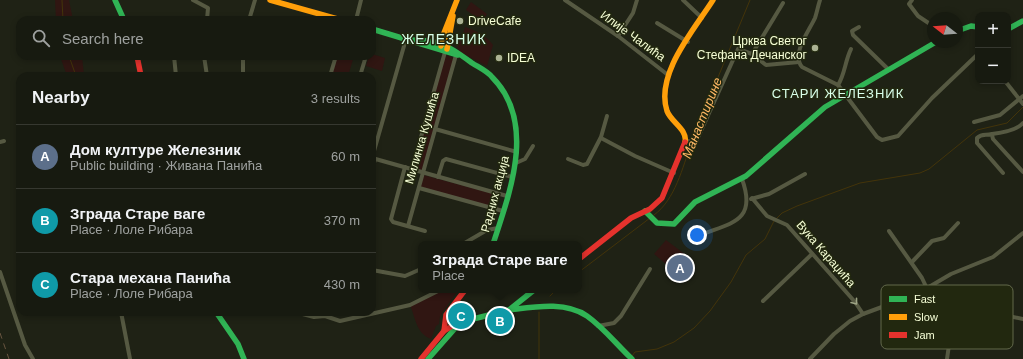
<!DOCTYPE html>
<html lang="en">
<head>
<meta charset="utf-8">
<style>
	body { margin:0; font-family:Arial,sans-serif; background:#24271e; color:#f1f3f6 }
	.controls { position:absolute; right:12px; top:12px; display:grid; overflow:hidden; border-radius:8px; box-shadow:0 2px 6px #0003 }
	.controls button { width:36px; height:36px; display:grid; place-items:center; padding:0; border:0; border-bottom:1px solid #363830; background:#171a10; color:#f1f3f6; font:20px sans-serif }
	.compass { position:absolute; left:927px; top:12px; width:36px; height:36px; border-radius:50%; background:#171a10; box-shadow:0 2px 6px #0003; rotate:287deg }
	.you { position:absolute; left:697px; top:235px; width:14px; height:14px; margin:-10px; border:3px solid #fff; border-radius:50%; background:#1a73e8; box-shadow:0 0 0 6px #1a73e833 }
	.badge { display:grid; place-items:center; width:26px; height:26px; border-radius:50%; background:#abb293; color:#fff; font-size:13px; font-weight:700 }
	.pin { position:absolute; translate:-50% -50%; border:2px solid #fff; box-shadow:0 1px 4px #0006 }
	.popup { position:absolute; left:418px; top:241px; width:164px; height:52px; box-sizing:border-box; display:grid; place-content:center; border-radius:8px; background:#171a10; filter:drop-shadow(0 1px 3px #0005); font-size:13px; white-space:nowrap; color:#9ea19f }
	.popup b { font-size:15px; color:#f1f3f6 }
	.popup::after { content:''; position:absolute; left:50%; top:100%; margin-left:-8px; border:8px solid transparent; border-top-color:#171a10 }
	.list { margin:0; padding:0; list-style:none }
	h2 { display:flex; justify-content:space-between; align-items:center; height:52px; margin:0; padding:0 16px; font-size:17px }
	h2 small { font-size:13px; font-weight:400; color:#9ea19f }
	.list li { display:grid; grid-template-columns:26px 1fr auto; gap:12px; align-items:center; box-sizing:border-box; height:64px; padding:0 16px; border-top:1px solid #363830 }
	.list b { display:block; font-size:15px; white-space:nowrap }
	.list p { margin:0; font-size:13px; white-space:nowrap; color:#9ea19f }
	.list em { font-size:13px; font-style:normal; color:#9ea19f }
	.icon { flex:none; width:22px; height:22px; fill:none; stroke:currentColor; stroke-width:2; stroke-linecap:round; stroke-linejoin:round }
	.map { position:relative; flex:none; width:1023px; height:359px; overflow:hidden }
	.search { position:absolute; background:#171a10; box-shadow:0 2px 6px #0003; left:16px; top:16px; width:360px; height:44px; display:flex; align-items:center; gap:10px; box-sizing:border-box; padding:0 14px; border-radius:12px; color:#9ea19f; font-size:15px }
	.panel { position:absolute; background:#171a10; box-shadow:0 2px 6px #0003; left:16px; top:72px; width:360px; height:244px; border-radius:12px }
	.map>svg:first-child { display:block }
	.green { fill:#301612 }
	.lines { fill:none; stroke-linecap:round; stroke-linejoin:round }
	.stream { stroke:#43340a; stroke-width:1 }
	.street { stroke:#565942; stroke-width:4 }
	.fast { stroke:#30b455; stroke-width:5.5 }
	.slow { stroke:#ff9f0a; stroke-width:5.5 }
	.jam { stroke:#e5322d; stroke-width:5.5 }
	.rail { stroke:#685540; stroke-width:1; stroke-dasharray:6 5; stroke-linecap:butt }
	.oneway { stroke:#9ea485 }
	.poi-dot { fill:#abb293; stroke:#22280f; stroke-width:1.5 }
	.labels { text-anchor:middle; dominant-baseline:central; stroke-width:3; stroke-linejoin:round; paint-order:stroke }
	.poi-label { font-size:12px; fill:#f7ffd7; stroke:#22280f; text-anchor:start }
	.street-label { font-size:12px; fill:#f7ffd7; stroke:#22280f }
	.neighbourhood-label { font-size:13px; letter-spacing:1px; fill:#d9ffea; stroke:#22280f }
	.water-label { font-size:13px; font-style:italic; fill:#ffb865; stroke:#22280f }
	.quarter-label { font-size:14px; letter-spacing:1px; fill:#d9ffea; stroke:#22280f }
	.key { fill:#22280f; stroke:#62684b; stroke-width:1 }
	.key-label { font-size:11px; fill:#f7ffd7 }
</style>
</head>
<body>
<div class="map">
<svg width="1023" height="359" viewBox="0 0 1023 359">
	<rect width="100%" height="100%" fill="#1f2215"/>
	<g class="green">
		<polygon points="55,0 69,0 73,20 56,20"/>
		<polygon points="471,2 487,14 482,21 466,10"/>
		<path d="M465,27c11,4 21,8 28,18l-6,21 -27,-14 -3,-5v-8l4,1z"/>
		<polygon points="372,54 385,58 382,71 366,66 369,56 372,56"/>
		<polygon points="445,55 454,58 422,170 414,167"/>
		<polygon points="60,56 82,56 84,76 67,76"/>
		<polygon points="337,56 354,56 348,76 331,76"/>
		<polygon points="423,175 498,195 494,208 420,187"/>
		<polygon points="666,240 686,255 673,270 654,254"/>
		<path d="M440,290h18l-18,26 -1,8 -3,2 -5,13c-15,-6 -15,-20 -21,-34z"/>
	</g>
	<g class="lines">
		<g class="stream">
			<polyline points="62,0 63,20"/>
			<polyline points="69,56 76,76"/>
			<polyline points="692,140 750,0"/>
			<path d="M654,215c21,-15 29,-48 37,-72"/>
			<polyline points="776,219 782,213 797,206 860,183 920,173 929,169 977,130 1007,123 1023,107"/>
			<polyline points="579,272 650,218"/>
			<polyline points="550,296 556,290"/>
			<polyline points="632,356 635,352 657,349 674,342 694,328 710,311 731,282 746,255 765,239 774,221"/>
			<polyline points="539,359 539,312"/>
		</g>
		<g class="street">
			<polyline points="193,0 208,8 207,20"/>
			<polyline points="565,0 618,36 668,75"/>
			<polyline points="683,0 702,18"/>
			<path d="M820,0c-2,6 -3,12 -5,18 -6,13 -24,36 -13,49l36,18 39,52 5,3 16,-4 34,-38 46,-44"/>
			<polyline points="912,0 909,4 918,16 933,26"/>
			<polyline points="249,20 255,0"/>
			<polyline points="356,20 361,0"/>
			<polyline points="657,23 688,42"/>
			<polyline points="859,27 852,31 853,35 889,70"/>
			<polyline points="372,36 374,30"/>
			<polyline points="618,36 633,13 637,0"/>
			<polyline points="752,54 783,3"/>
			<polyline points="174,56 176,76"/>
			<polyline points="204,56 207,76"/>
			<polyline points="243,56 243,76"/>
			<polyline points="268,75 269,76"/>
			<polyline points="330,76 336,56"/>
			<polyline points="360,76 366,56"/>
			<polyline points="1005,81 1023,104"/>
			<path d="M838,85c7,-11 7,-24 13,-36"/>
			<polyline points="974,122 1000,115 1023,96"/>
			<polyline points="435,129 517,152"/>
			<polyline points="992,135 993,139 1023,172"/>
			<polyline points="601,138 635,156 674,173"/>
			<polyline points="686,141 696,142 738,49 752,54 766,65 799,62"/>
			<polyline points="0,142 4,141"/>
			<polyline points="372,158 507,196"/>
			<polyline points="372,158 406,39"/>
			<polyline points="568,159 583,165 587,164 601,137 607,116"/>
			<polyline points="516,163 525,159 533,146"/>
			<polyline points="405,167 391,219 393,222 425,231"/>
			<polyline points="412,169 445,52"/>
			<polyline points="372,171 375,159"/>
			<path d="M1003,173l-26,-30v-5c5,-5 9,-2 15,-4 9,-1 25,-4 31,-11"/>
			<polyline points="438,177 443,161 446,159 512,177"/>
			<polyline points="419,188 503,211"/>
			<polyline points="752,198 767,216 787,225 855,302 863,314"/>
			<polyline points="751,199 769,194 805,174"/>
			<polyline points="408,226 456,55"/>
			<polyline points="889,231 922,278 950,338 947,359"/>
			<path d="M698,236c31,-13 60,-13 44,-57"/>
			<polyline points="463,244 487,230 498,228"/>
			<polyline points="912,262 932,241 944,238 958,223"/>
			<polyline points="372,270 405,276 421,269"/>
			<polyline points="0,272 25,345 33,359"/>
			<polyline points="930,294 935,294 955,305 1023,319"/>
			<polyline points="763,301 812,254"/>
			<polyline points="121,312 130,359"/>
			<polyline points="295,312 314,317 325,316 340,321 410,305 440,290"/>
			<polyline points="598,326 614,323 621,316 650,269"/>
			<polyline points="810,359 834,334 850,321 863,314 917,294 951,274 993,257 1023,233"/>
		</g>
		<g class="fast">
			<polyline points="115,0 124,20"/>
			<polyline points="372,29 458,55"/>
			<polyline points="1008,29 1023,21"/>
			<polyline points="957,31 971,26 978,27"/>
			<path d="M408,40c33,0 38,4 64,23 6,4 15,8 20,14 45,45 18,115 1,167"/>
			<polyline points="645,211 657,223 674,224 695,202 746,176 825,107 936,42"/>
			<polyline points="451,309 450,319 453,328"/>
			<path d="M509,310c25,-3 56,-9 78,6 17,12 30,29 45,43"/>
			<polyline points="216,312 238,344 244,359"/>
			<polyline points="428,359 458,325 469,320 509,310 534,290"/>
		</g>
		<g class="slow">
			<polyline points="270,0 341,20"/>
			<polyline points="441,46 442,38 457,0"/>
			<polyline points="447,49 453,16"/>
			<path d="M685,142c3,-12 -14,-20 -18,-31 -12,-37 27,-81 46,-111"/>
		</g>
		<g class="jam">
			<polyline points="137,56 141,76"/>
			<polyline points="579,259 631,218 650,209 662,198 685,142"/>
			<polyline points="444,331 446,315 465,290"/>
			<polyline points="421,359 444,331 457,323"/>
		</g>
		<polyline class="rail" points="0,333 9,359"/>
	</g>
	<defs><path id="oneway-chevron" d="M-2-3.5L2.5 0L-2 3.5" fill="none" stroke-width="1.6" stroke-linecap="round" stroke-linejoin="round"/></defs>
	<use class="oneway" href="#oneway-chevron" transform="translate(855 302) rotate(52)"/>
	<g class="poi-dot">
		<circle cx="460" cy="21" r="4"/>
		<circle cx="815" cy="48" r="4"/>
		<circle cx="499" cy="58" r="4"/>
	</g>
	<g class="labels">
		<g class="poi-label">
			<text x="468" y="21">DriveCafe</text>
			<text x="807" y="41" text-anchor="end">Црква Светог<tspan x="807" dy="14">Стефана Дечанског</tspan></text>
			<text x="507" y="58">IDEA</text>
		</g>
		<g class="street-label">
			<text transform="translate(633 36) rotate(36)">Илије Чалића</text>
			<text transform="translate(422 138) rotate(-74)">Милинка Кушића</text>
			<text transform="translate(495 194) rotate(-75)">Радних акција</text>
			<text transform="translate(826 254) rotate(49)">Вука Караџића</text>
		</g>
		<g class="neighbourhood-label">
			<text x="838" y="93">СТАРИ ЖЕЛЕЗНИК</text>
		</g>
		<g class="water-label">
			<text transform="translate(702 118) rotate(-68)">Манастирине</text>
		</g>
		<g class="quarter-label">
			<text x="444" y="39">ЖЕЛЕЗНИК</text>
		</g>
	</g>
	<rect x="881" y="285" width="132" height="64" rx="6" class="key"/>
	<rect x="889" y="296" width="18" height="6" fill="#30b455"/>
	<rect x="889" y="314" width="18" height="6" fill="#ff9f0a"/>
	<rect x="889" y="332" width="18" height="6" fill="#e5322d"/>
	<g class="key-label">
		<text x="914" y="303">Fast</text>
		<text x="914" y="321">Slow</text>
		<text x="914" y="339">Jam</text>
	</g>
</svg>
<div class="controls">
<button>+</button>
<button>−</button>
</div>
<svg class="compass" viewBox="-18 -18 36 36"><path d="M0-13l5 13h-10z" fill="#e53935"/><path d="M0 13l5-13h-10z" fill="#9ea19f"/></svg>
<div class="you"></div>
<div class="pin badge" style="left:680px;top:268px;background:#5c6f8a">A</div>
<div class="pin badge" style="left:500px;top:321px;background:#0f9aa8">B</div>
<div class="popup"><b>Зграда Старе ваге</b>Place</div>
<div class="pin badge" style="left:461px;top:316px;background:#0f9aa8">C</div>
<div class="search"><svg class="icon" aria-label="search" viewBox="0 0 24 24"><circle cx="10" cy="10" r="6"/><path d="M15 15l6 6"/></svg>Search here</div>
<section class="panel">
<h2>Nearby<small>3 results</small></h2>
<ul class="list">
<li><span class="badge" style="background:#5c6f8a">A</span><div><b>Дом културе Железник</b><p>Public building · Живана Панића</p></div><em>60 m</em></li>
<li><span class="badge" style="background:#0f9aa8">B</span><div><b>Зграда Старе ваге</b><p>Place · Лоле Рибара</p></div><em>370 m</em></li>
<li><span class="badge" style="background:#0f9aa8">C</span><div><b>Стара механа Панића</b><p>Place · Лоле Рибара</p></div><em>430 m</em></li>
</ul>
</section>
</div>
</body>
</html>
